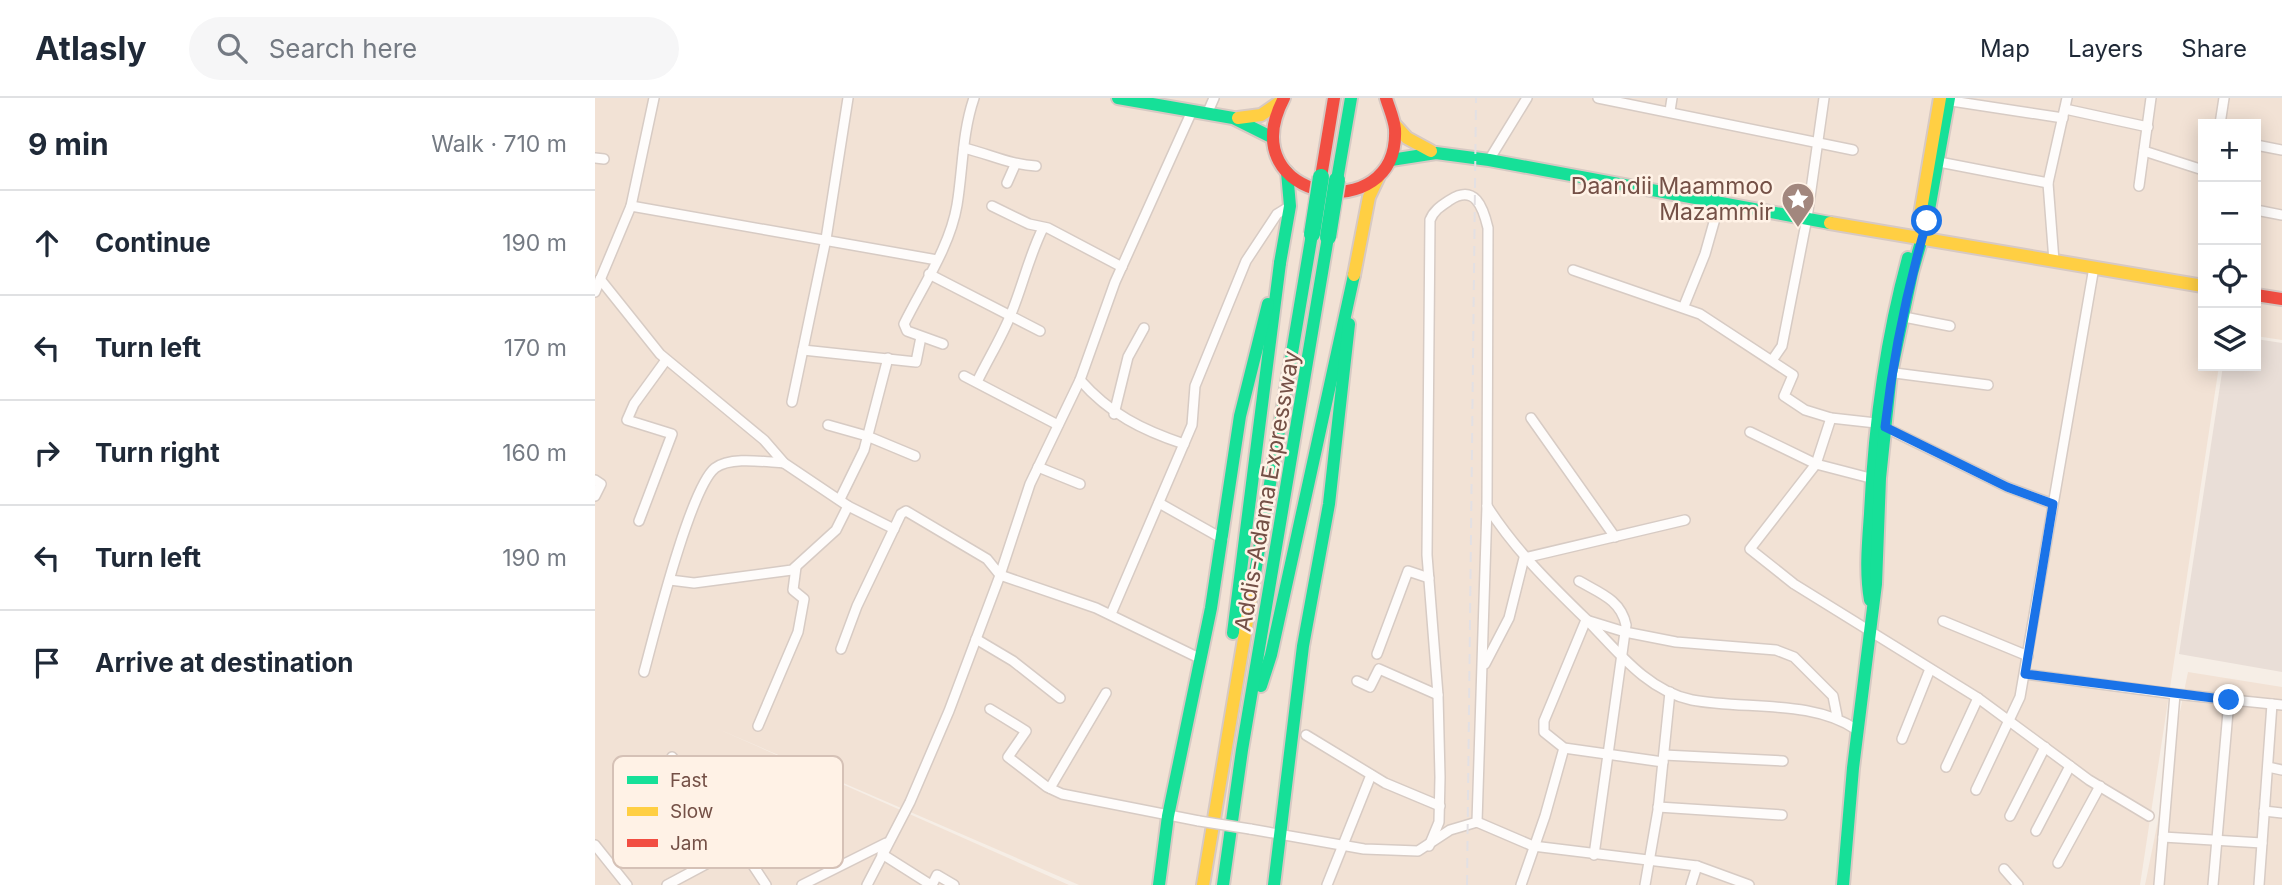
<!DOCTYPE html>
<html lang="en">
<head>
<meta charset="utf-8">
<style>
	body { margin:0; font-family:Inter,sans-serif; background:#f6f6f7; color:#1f2937 }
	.controls { position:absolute; right:21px; top:21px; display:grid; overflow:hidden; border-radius:0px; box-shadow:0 4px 18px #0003 }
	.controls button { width:63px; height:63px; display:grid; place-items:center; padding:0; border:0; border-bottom:2px solid #e0e1e3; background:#fff; color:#1f2937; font:35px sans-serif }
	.stop { position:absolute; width:21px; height:21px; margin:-16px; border:5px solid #1a73e8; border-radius:50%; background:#fff }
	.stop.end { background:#1a73e8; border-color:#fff; box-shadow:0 2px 7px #0008 }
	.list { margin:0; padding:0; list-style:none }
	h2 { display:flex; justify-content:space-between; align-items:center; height:91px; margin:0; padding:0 28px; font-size:30px }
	h2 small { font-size:23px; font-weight:400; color:#747a83 }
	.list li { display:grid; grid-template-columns:46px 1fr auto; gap:21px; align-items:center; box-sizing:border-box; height:105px; padding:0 28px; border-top:2px solid #e0e1e3 }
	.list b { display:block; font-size:26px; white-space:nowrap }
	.list em { font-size:23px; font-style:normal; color:#747a83 }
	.icon { flex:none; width:38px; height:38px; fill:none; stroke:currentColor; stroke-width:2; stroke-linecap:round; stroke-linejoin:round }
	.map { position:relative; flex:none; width:1687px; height:787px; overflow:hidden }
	header { display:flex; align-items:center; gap:42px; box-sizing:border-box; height:98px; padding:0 35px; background:#fff; border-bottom:2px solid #e0e1e3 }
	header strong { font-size:33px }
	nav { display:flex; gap:38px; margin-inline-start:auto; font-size:24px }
	.search { width:490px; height:63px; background:#f6f6f7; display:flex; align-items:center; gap:18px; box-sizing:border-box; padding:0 24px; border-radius:38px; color:#747a83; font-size:26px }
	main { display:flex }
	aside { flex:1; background:#fff }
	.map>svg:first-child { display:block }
	.residential { fill:#f2e2d5 }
	.industrial { fill:#e9ded7 }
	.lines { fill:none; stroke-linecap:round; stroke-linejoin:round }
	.street-casing { stroke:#d7cbc4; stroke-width:12 }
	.fast-casing { stroke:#d7c9c3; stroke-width:16 }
	.slow-casing { stroke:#d7c9c3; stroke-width:16 }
	.jam-casing { stroke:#d7c9c3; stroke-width:16 }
	.street { stroke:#fefcfb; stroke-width:9 }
	.fast { stroke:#16e098; stroke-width:12 }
	.slow { stroke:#ffcf43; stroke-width:12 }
	.jam { stroke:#f24e42; stroke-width:12 }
	.rail { stroke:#e3e0e3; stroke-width:2; stroke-dasharray:10 7; stroke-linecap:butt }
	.street-bridge-casing { stroke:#d7cbc4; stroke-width:12; stroke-linecap:butt }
	.fast-bridge-casing { stroke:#d5c8c3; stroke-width:19; stroke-linecap:butt }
	.street-bridge { stroke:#fefcfb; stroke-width:9 }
	.fast-bridge { stroke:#16e098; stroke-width:16 }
	.route { stroke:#1a73e8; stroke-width:9 }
	.labels { text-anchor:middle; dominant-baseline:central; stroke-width:5; stroke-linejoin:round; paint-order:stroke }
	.poi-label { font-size:23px; fill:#745046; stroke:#fff2e6; text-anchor:end }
	.street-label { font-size:23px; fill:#745046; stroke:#fff2e6 }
	.key { fill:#fff2e6; stroke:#d5c1b6; stroke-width:2 }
	.key-label { font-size:19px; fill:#745046 }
</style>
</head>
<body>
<header>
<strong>Atlasly</strong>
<div class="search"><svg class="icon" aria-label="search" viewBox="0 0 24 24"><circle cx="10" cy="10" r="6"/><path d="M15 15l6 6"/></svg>Search here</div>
<nav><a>Map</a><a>Layers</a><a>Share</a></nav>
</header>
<main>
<aside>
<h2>9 min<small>Walk · 710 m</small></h2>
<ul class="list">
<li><svg class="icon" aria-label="ahead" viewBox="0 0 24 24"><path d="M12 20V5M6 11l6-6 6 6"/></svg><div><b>Continue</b></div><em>190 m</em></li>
<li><svg class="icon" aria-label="left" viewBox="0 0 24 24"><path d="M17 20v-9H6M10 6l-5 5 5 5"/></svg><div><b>Turn left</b></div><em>170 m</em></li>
<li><svg class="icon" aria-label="right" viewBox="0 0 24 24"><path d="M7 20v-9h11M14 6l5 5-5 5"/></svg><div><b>Turn right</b></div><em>160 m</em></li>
<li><svg class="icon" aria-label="left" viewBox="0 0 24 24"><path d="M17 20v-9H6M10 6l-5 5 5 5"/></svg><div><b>Turn left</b></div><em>190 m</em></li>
<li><svg class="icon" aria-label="arrive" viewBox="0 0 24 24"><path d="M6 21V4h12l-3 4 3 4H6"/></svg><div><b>Arrive at destination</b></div></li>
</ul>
</aside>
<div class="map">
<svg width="1687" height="787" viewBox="0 0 1687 787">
	<rect width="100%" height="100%" fill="#f6eee6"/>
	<g class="residential">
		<polygon points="0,0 1687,0 1687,242 1661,238 1661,26 1608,26 1608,268 1624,268 1545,787 484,787 121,630 474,787 0,787"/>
		<polygon points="1593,574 1687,589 1687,787 1550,787"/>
	</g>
	<polygon class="industrial" points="1661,241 1687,245 1687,574 1584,556 1628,268 1661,268"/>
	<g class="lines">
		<defs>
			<g id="street">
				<polyline points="1003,0 1258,52"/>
				<polyline points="1350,2 1468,20"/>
				<polyline points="1470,11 1553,29"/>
				<polyline points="1075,13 1077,0"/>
				<polyline points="612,16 619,0"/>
				<polyline points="1625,26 1629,0"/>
				<polyline points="1661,47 1687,52"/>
				<path d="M369,50c25,6 47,17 72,18"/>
				<polyline points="1549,53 1608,72"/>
				<polyline points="0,60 9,61"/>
				<polyline points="894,62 932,0"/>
				<polyline points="1339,63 1453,85"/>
				<polyline points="412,85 420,67"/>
				<polyline points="1544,88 1556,0"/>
				<polyline points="36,108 342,162"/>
				<polyline points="397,108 434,126 453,130 527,169"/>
				<polyline points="1661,112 1687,117"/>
				<polyline points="1459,163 1453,85 1472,0"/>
				<polyline points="978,172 1105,216 1198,277 1189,298 1210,312 1236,320 1281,325 1412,389 1458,406"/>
				<polyline points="334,176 445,233"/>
				<polyline points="5,181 65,256 169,342 189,365 253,408 299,431"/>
				<polyline points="0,194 36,108 59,0"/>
				<polyline points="1089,208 1110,156 1125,103"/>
				<polyline points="1304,218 1355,228"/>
				<path d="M348,246l-36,-13 -3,-7c18,-37 46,-77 53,-119 6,-36 5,-72 17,-107"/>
				<polyline points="208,252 321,264 326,239"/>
				<polyline points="1178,261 1187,248 1212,120 1229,0"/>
				<polyline points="1292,274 1393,287"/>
				<polyline points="369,278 463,327"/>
				<path d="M485,282c30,34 62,50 104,64"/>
				<path d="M382,284c11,-23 25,-45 34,-68 12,-29 18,-58 32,-86"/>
				<polyline points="197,304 231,141 253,0"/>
				<polyline points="519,316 533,259 549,230"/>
				<polyline points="936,320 1020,439"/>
				<polyline points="1236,320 1221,366 1155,451 1199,486 1383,600 1494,682 1554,718"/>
				<polyline points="233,327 272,338 320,358"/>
				<polyline points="1155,334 1221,366 1275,380"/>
				<polyline points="443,369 485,386"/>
				<polyline points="0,398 6,386 0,382"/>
				<polyline points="245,401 269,352 293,260"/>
				<polyline points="564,405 628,441"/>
				<path d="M892,408c28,44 64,79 101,115 30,31 60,70 104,79 53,10 120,-1 165,30"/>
				<polyline points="44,423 77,336 32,322 39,306 71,262"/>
				<polyline points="75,482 99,485 197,472 241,432 253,408"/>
				<path d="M984,483c21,12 42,19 47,44l-32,230"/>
				<polyline points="516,516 597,327 600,288 651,163 682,116 695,108"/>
				<polyline points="1348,523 1433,558"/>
				<polyline points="381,541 418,563 465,600"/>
				<polyline points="246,551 262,508 306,416 311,413 392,461 405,477 501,510 604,560"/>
				<polyline points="782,556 813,473 834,480"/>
				<polyline points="890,566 914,520 929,460 1090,422"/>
				<path d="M49,574c10,-37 46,-184 71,-204 16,-12 50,-6 69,-5"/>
				<polyline points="1430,576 1580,596 1687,607"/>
				<polyline points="762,583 775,589 784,571 843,597"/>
				<polyline points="395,611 431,633 413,659 452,689 467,696 604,723"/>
				<polyline points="163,628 203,534 209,501 198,492 201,469"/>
				<polyline points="711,637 790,685 845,708"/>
				<polyline points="1307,641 1335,571"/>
				<polyline points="1069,657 1188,663"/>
				<polyline points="77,659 142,743 171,787"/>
				<polyline points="1068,664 969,650 949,634 949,623 991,522 1030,534 1081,544 1181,552 1199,559 1238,598 1242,618"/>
				<polyline points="1351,669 1383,600"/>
				<polyline points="1673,669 1687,672"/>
				<polyline points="455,690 511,595"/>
				<polyline points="1381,692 1425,599 1499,169"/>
				<polyline points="1063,709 1187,717"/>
				<polyline points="1669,713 1687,715"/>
				<polyline points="1415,718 1450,649"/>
				<polyline points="655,731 769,751 823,753 855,732 882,724 938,748 1102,768 1154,787"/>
				<polyline points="1441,733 1475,668"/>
				<polyline points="1568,739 1667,745"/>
				<polyline points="0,747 32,787"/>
				<path d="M834,748l10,-24 1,-45 -2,-82 -11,-140 3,-335c4,-10 11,-14 20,-20 25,-16 33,7 38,28l-1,278 -10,316"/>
				<polyline points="287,756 336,787"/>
				<polyline points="1463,765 1505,688"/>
				<polyline points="1409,771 1423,787"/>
				<polyline points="72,787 115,764 142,743"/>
				<polyline points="207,787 291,745"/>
				<polyline points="272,787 315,704 354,613 404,480 435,386 485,282 520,184 597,13"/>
				<polyline points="337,787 342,777 359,787"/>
				<polyline points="732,787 776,677"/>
				<polyline points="926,787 950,718 969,650"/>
				<polyline points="1050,787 1063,712 1075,594"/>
				<polyline points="1096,787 1102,768"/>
				<polyline points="1564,787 1580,596"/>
				<polyline points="1618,787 1634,602"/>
				<polyline points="1664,787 1677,606"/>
			</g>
			<g id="fast">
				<polyline points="523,0 638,20 678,40"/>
				<polyline points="796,62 841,55 894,62 1235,125"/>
				<polyline points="742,82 756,0"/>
				<polyline points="685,165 695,108 692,74"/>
				<polyline points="659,481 717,136"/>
				<path d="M1275,502c-5,-28 -2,-58 0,-86 4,-87 15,-172 38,-256"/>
				<polyline points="638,535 685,165"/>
				<polyline points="666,588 676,557 759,177"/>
				<polyline points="564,787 573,718 616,510 645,318 673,206"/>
				<polyline points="628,787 647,652 733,139"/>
				<polyline points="679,787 708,548 734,406 754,226"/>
				<polyline points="1248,787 1258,670 1281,486 1285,380 1296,275 1317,175 1332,123 1354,0"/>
			</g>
			<g id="slow">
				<polyline points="643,20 666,17 685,4"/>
				<polyline points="801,28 812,40 836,53"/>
				<polyline points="1324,123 1345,0"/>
				<polyline points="1235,125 1608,188"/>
				<polyline points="759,177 774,99 783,80"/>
				<polyline points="608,787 659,481"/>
			</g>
			<g id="jam">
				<path d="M689,0c-55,104 116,132 111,31 -1,-10 -6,-21 -9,-31"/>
				<polyline points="726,79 739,0"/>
				<polyline points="1661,197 1687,201"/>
			</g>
		</defs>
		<use href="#street" class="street-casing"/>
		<use href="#fast" class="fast-casing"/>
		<use href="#slow" class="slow-casing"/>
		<use href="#jam" class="jam-casing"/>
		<use href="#street" class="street"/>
		<use href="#fast" class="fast"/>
		<use href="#slow" class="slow"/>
		<use href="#jam" class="jam"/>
		<polyline class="rail" points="872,787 881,0"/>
		<defs>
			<polyline id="street-bridge" points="604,723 655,731"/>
			<g id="fast-bridge">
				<polyline points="717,136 726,79"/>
				<polyline points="733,139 742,82"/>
			</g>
		</defs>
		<use href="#street-bridge" class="street-bridge-casing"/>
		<use href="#fast-bridge" class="fast-bridge-casing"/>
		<use href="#street-bridge" class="street-bridge"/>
		<use href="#fast-bridge" class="fast-bridge"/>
	</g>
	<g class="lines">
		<path class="route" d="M1332,123c-20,68 -34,136 -42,206l122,60 46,17 -28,170 204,26"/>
	</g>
	<defs>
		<symbol id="sight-pin" viewBox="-11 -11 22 30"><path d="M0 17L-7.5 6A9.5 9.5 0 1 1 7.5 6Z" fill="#a2877e" stroke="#fff2e6"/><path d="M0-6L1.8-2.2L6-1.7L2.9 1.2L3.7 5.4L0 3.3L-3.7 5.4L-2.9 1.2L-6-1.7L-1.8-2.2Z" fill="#fff"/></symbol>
	</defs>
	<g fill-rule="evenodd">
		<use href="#sight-pin" x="1184" y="82" width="38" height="52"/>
	</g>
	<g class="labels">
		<g class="poi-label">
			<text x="1178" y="88">Daandii Maammoo<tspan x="1178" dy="26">Mazammir</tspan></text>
		</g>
		<g class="street-label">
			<text transform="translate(672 393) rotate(-80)">Addis-Adama Expressway</text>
		</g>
	</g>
	<rect x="18" y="658" width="230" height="112" rx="10" class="key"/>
	<rect x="32" y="678" width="31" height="8" fill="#16e098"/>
	<rect x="32" y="709" width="31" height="9" fill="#ffcf43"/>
	<rect x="32" y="741" width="31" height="8" fill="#f24e42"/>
	<g class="key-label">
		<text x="75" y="689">Fast</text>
		<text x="75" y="720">Slow</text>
		<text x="75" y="752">Jam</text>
	</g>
</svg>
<div class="controls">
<button>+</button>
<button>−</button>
<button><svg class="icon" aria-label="locate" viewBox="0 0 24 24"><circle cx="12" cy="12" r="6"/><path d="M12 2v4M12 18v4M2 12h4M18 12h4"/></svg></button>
<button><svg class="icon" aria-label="layers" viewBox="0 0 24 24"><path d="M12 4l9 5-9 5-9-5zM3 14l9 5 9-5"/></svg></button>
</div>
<div class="stop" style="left:1332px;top:123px"></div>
<div class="stop end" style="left:1634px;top:602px"></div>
</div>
</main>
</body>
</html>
